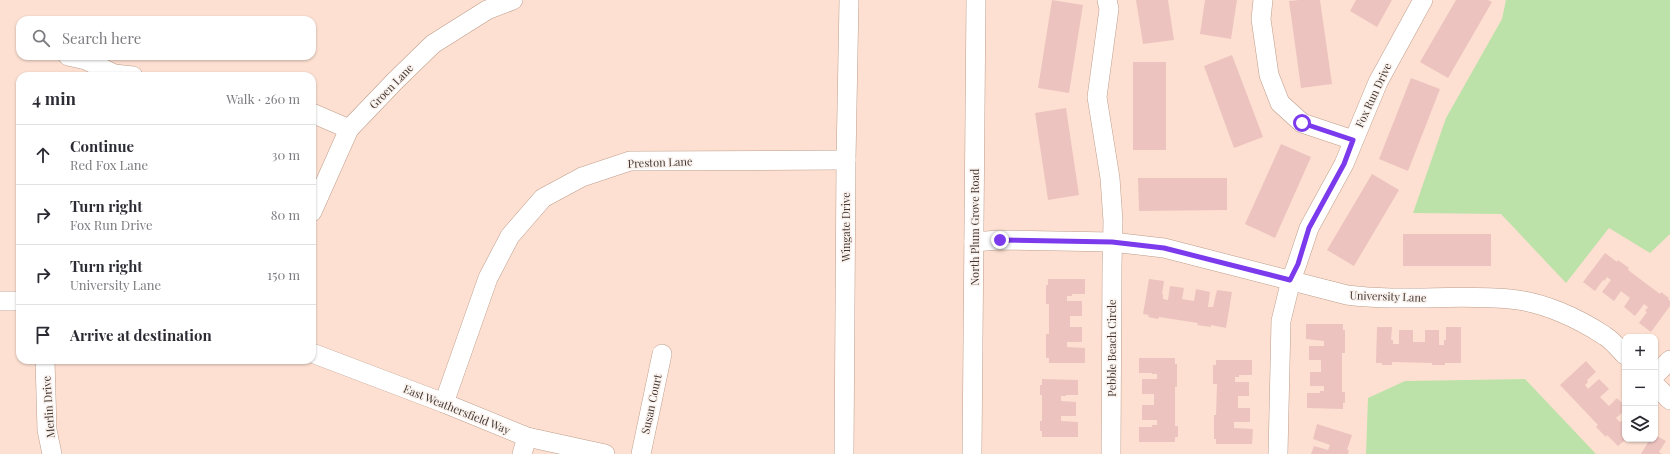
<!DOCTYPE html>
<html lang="en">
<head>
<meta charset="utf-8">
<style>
	body { margin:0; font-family:"Playfair Display",serif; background:#f2f2f3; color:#2b2b33 }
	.controls { position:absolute; right:12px; bottom:12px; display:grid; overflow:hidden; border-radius:8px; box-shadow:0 1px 3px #0004 }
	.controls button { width:36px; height:36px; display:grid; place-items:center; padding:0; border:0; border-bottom:1px solid #e1e1e2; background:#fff; color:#2b2b33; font:20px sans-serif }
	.stop { position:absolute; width:12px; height:12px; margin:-9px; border:3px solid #7c3aed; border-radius:50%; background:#fff }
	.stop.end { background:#7c3aed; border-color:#fff; box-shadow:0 1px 4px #0008 }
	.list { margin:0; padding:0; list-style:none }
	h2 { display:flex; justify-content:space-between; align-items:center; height:52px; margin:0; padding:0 16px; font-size:17px }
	h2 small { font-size:13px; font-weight:400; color:#7c7c81 }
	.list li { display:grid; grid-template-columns:26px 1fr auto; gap:12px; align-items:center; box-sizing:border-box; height:60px; padding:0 16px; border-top:1px solid #e1e1e2 }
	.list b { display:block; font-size:15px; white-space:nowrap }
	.list p { margin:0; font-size:13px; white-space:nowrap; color:#7c7c81 }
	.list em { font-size:13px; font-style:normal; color:#7c7c81 }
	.icon { flex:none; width:22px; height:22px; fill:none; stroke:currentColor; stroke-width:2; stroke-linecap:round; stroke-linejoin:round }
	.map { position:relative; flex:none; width:1670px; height:454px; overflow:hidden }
	.search { position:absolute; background:#fff; box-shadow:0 1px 3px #0004; left:16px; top:16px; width:300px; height:44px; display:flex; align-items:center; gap:10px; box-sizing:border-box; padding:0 14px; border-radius:12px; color:#7c7c81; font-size:15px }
	.panel { position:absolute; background:#fff; box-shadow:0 1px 3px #0004; left:16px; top:72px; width:300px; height:292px; border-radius:12px }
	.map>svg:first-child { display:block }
	.green { fill:#bce2a9 }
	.building { fill:#ecc3bf }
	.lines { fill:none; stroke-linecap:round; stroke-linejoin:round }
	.minor-casing { stroke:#be9d8b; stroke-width:20 }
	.minor { stroke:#fff; stroke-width:19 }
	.route { stroke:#7c3aed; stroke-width:5 }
	.labels { text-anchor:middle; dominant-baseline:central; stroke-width:3; stroke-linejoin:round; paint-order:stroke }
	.street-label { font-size:11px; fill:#43352e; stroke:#f9f2ee }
</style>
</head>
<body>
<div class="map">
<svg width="1670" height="454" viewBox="0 0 1670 454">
	<rect width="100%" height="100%" fill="#fde0d1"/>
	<g class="green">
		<polygon points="1506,0 1670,0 1670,234 1650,253 1609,228 1566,283 1501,214 1413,213 1446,118 1502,19"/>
		<polygon points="1525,379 1596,454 1366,454 1368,398 1405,381"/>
	</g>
	<g class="building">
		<polygon points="1052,0 1083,5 1069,93 1038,88"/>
		<polygon points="1136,0 1168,0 1174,40 1143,44"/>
		<polygon points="1205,0 1237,0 1231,39 1200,34"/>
		<polygon points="1299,0 1320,0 1332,84 1301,88 1289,1"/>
		<polygon points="1356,0 1392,0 1377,27 1350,11"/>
		<polygon points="1456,0 1488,0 1492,2 1448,78 1420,62"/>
		<polygon points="1232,55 1263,137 1234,148 1204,66"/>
		<rect x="1133" y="62" width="33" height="88"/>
		<polygon points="1411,78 1440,89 1408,171 1379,159"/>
		<polygon points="1066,108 1079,195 1048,200 1035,113"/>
		<polygon points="1281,144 1311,157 1275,238 1245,224"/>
		<polygon points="1372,174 1399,190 1354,266 1327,250"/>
		<polygon points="1138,178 1227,178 1227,210 1139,211"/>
		<rect x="1403" y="234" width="88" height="32"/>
		<polygon points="1605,253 1617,262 1618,260 1629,268 1628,270 1660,294 1661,292 1669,298 1668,299 1670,301 1670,306 1651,332 1639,323 1647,312 1645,311 1648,307 1644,304 1635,316 1624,307 1630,298 1621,291 1614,301 1602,292 1611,280 1607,277 1604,281 1603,280 1595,291 1583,282"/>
		<polygon points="1048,279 1085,279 1085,294 1072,294 1072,296 1067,296 1067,301 1082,301 1082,316 1070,316 1070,327 1082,327 1082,342 1067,342 1067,347 1085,348 1085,363 1049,363 1049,358 1046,358 1046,334 1049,334 1049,304 1046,304 1046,285 1048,285"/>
		<polygon points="1149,279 1164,281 1162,294 1163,294 1163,299 1168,300 1170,286 1184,288 1182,299 1194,301 1196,289 1210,292 1208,307 1213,307 1217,290 1232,292 1226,328 1211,325 1211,327 1197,325 1198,323 1159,317 1158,319 1148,317 1149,315 1143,314"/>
		<polygon points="1306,324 1343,324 1343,330 1345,330 1345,353 1342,353 1342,392 1345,392 1345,403 1343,403 1343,409 1307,408 1307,393 1320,393 1320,391 1324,391 1324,386 1310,386 1310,372 1321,372 1321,360 1309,360 1309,346 1324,346 1324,341 1306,339"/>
		<polygon points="1377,327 1392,327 1391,340 1393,340 1393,344 1399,344 1399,330 1413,330 1413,342 1425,342 1425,330 1439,330 1439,345 1444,345 1444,340 1446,340 1446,327 1461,327 1461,363 1445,363 1445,365 1432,365 1432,363 1392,362 1392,365 1382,365 1382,363 1376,363"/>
		<polygon points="1139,358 1175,358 1175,364 1177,364 1177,387 1175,387 1175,426 1178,426 1178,437 1175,437 1175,442 1139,442 1139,427 1152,427 1152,425 1157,425 1157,420 1142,420 1142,405 1154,405 1154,394 1142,394 1142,379 1157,379 1157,374 1152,374 1152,373 1139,373"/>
		<polygon points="1216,360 1252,360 1252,375 1239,375 1239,377 1235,377 1235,382 1249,382 1249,396 1238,396 1238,408 1250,408 1250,422 1234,422 1234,428 1253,429 1252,444 1216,444 1216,439 1214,439 1214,415 1216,415 1217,384 1213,384 1213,365 1216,365"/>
		<polygon points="1586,361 1596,372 1587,380 1588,382 1585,385 1588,389 1599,379 1609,389 1600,397 1609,406 1617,398 1625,406 1625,410 1616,418 1620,422 1625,419 1625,440 1618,446 1607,435 1606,437 1596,427 1598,425 1560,385"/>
		<polygon points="1042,379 1078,380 1078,395 1066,395 1066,396 1061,396 1061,401 1076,402 1076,416 1061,416 1061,421 1078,422 1078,437 1042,437 1042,431 1040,431 1040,421 1042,421 1042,395 1040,395 1040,385 1042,385"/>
		<polygon points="1317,424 1352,435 1347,450 1349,450 1348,454 1311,454 1314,446 1328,450 1330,445 1313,439"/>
		<polygon points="1655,435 1666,441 1659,452 1662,454 1641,454 1650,439 1655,439"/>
	</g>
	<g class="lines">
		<defs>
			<g id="minor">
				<polyline points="1107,0 1109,9 1097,97 1110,178 1113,221 1112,266 1111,454"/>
				<polyline points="1263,0 1261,19 1269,75 1280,103 1302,123 1353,140"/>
				<polyline points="68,56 86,60 114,74 133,76"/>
				<polyline points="312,113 349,129"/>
				<polyline points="312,212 349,129 395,81 433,44 487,10 513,0"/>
				<path d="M974,242l24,-2 114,2 52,6 183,47c54,7 109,-1 163,4 33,3 68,19 95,37 8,5 14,13 20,19"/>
				<polyline points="0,301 20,301"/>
				<polyline points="312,353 444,403 527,437 605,454"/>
				<polyline points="45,360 47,430 52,454"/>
				<polyline points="1655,375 1670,360"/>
				<polyline points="1655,385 1670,400"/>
				<polyline points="444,403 488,278 510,236 543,198 582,177 630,161 846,160"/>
				<polyline points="522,454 527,437"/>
				<polyline points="641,454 662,354"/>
				<polyline points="844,454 846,160 849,0"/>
				<polyline points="972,454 976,0"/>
				<polyline points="1278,454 1281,321 1291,280 1297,264 1309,228 1344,164 1378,82 1423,0"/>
			</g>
		</defs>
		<use href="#minor" class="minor-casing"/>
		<use href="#minor" class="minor"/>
	</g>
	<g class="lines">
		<polyline class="route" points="1000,240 1112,242 1164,248 1290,280 1298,264 1309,228 1344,164 1353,140 1302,123"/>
	</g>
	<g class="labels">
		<g class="street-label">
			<text transform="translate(391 86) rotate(-46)">Groen Lane</text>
			<text transform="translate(1373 95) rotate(-65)">Fox Run Drive</text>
			<text transform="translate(660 162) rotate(-2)">Preston Lane</text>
			<text transform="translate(845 227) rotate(-90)">Wingate Drive</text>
			<text transform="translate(974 227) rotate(-90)">North Plum Grove Road</text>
			<text transform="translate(1388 296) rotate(2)">University Lane</text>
			<text transform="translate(1111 348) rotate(-90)">Pebble Beach Circle</text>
			<text transform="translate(651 404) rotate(-78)">Susan Court</text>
			<text transform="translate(48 407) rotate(-94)">Merlin Drive</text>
			<text transform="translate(457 409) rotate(22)">East Weathersfield Way</text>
		</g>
	</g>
</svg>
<div class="controls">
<button>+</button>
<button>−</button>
<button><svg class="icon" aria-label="layers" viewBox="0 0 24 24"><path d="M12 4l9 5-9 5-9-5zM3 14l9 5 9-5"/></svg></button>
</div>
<div class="stop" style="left:1302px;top:123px"></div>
<div class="stop end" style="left:1000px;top:240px"></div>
<div class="search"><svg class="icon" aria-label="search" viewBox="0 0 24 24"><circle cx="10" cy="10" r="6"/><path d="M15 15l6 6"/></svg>Search here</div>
<section class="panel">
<h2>4 min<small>Walk · 260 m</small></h2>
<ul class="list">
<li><svg class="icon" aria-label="ahead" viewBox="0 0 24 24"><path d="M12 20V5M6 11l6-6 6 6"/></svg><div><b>Continue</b><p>Red Fox Lane</p></div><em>30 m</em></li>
<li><svg class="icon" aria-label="right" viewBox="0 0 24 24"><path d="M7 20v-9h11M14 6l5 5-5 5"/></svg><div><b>Turn right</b><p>Fox Run Drive</p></div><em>80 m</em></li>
<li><svg class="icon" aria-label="right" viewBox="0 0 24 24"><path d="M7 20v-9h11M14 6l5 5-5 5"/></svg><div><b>Turn right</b><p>University Lane</p></div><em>150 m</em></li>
<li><svg class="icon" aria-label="arrive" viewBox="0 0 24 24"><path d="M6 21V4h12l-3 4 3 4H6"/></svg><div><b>Arrive at destination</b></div></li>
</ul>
</section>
</div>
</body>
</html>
